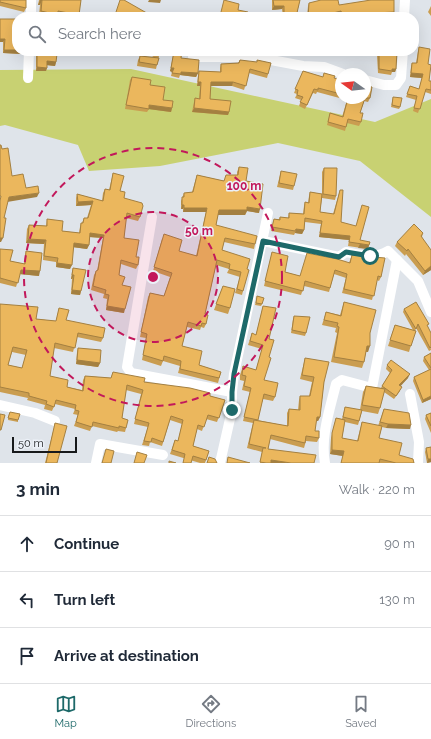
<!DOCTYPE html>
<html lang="en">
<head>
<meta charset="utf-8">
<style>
	body { margin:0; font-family:Raleway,sans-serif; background:#f6f6f7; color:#1f2937 }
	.compass { position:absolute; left:335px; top:68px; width:36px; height:36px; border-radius:50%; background:#fff; box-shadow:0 4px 16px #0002; rotate:285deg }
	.scale { position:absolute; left:12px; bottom:10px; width:65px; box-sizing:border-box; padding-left:4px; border:2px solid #17191b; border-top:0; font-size:11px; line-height:14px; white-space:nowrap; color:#17191b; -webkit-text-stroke:3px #ecf1f8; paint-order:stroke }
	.stop { position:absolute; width:12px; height:12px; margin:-9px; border:3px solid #1d6969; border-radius:50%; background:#fff }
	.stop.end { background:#1d6969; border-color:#fff; box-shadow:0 1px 4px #0008 }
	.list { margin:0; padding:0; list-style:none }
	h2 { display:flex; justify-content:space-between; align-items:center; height:52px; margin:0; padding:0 16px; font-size:17px }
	h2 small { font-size:13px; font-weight:400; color:#747a83 }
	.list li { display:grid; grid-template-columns:26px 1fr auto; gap:12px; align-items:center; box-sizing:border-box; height:56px; padding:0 16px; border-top:1px solid #e0e1e3 }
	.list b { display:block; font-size:15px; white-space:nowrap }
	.list em { font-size:13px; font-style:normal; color:#747a83 }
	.icon { flex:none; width:22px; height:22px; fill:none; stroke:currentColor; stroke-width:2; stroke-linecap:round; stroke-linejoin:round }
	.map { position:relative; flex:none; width:431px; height:463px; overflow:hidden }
	.search { position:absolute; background:#fff; box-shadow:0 4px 16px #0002; left:12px; right:12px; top:12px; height:44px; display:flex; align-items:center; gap:10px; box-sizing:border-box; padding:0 14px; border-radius:16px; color:#747a83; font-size:15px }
	.sheet { height:220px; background:#fff }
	nav { display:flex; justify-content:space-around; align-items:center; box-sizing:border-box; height:56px; border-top:1px solid #e0e1e3; background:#fff; font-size:11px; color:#747a83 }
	nav a { display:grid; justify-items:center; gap:2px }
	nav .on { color:#1d6969 }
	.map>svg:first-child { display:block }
	.green { fill:#c8d172 }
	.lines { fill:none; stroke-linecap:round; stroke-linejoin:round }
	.minor { stroke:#fff; stroke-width:10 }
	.wall { fill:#ca9d50; fill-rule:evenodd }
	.shaded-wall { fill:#a48041 }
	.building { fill:#ebb75d; stroke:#a48041; fill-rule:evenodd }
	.route { stroke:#1d6969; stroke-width:5 }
	.ring { fill:none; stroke:#c2185b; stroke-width:2; stroke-dasharray:7 5 }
	.centre { fill:#c2185b; stroke:#ecf1f8; stroke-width:2 }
	.ring-label { font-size:12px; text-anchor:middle; font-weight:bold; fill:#c2185b; stroke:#ecf1f8; stroke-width:3; stroke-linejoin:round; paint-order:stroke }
</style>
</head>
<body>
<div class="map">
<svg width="431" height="463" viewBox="0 0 431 463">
	<rect width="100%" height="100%" fill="#dfe4ea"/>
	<polygon class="green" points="131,69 375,122 431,99 431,217 360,161 278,143 160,166 89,171 78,145 5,125 0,126 0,70"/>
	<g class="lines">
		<g class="minor">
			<polyline points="31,17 31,0"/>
			<polyline points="404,17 405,0"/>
			<polyline points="193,57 255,57 303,66 324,67 343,74"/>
			<polyline points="28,78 29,51"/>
			<polyline points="365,80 384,85 396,85 401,78 403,51"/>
			<polyline points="152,217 127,367 131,373 232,392"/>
			<path d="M263,241l76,16 7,-5c15,3 29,7 42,-1l30,30 13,31"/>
			<polyline points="410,394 419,442 418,463"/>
			<polyline points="0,405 35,413 55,421"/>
			<polyline points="96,463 100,444 163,455"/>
			<polyline points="220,463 232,410 232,392 234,374 268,213"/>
			<path d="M325,463c-5,-26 5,-54 11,-79l6,-4 30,8 25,-128"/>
		</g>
	</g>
	<g class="wall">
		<polygon points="0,0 26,8 24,12 0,6"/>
		<polygon points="39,0 81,0 78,17 65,17 58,15 57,17 47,17 39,15 40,5 38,5"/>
		<polygon points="272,0 300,0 296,17 283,17 282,9 272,10"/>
		<polygon points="309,3 339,5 393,16 377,17 341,17 340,15 330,17 307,17 308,6"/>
		<polygon points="431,6 431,16 428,12"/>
		<polygon points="0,19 15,39 17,51 24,51 22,54 3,53 3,42"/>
		<polygon points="419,47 428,64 429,81 431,81 431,94 425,92 418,113 413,111 416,100 406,97 410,86 419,89 422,78 410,77 411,67 412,63 416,63 418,51"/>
		<polygon points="35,51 49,51 48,54 56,62 55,66 47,65 46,71 36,71 36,56"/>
		<polygon points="146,51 160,51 156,69 137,66 138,60 140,56 155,58 146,52"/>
		<polygon points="174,51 181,58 198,73 196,77 180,75 179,78 171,76 172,72 170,71"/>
		<polygon points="379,52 396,69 395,72 392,72 391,75 378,73 377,55"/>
		<polygon points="240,60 268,74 267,78 249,73 244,90 232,86 211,86 210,99 229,112 228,115 192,112 194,102 195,98 199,99 200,86 197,86 198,75 199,71 220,72 220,68 221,64 238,63"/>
		<polygon points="303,71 323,77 341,80 341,98 365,98 365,86 370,98 368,102 364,101 360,113 361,122 359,126 347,123 345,131 327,125 330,113 342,117 347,100 317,92 316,94 313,93 305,109 299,106 301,100 295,98 297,94 294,93"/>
		<polygon points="132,77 150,85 163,100 172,108 171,112 149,109 147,112 125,109 130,80"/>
		<polygon points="393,97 400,107 399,109 391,107"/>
		<polygon points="239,167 246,181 259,213 247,211 245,215 218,215 216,225 255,244 254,249 224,242 222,250 247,269 243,291 242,295 235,293 240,277 227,273 229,269 216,265 205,314 206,324 204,328 201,327 200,330 187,327 182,346 199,365 221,372 218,383 178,373 180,366 163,361 161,366 142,360 146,338 140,337 148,297 150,293 164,296 170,277 153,271 162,239 179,251 196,256 206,212 183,212 183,209 181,209 181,201 184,193 192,192 197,175 224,181 237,175 237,172"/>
		<polygon points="324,168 336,196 335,200 322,198 320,212 333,214 340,190 341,222 360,240 369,245 368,249 348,246 349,240 319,237 321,224 305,222 304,230 302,234 295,233 294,235 271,231 274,219 279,219 280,217 288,218 289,213 303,214 304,206 305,202 308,203 309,196 310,192 322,194 322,172"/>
		<polygon points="281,171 294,186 293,190 277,187"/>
		<polygon points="113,173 120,191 124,198 140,217 138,221 126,218 124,238 136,257 138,265 136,269 121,264 119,275 122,285 124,313 106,310 107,299 103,298 104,294 91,290 94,275 96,271 97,271 103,238 90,237 89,245 87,249 73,247 70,269 56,267 56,262 43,260 44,244 26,243 27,229 29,225 46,226 47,219 62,231 79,233 80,227 81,223 82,223 84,218 87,218 91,205 76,206 76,198 77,194 102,201 103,193 105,189 109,190"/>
		<polygon points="423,233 422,237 431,270 423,275 406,254 405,256 395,246 397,242"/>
		<polygon points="0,249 10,261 24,264 25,255 26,251 39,276 20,274 16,287 0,283"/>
		<polygon points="272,252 285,272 300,276 349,263 352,255 381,277 379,281 377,280 372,300 342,293 346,278 334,274 329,292 304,286 301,295 264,286"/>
		<polygon points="73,268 81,291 80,295 71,294 72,279 71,279 72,272"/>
		<polygon points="223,286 230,308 228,314 214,310"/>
		<polygon points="257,296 262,304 261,306 255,305"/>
		<polygon points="344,302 370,333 368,352 366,352 364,362 362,368 331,362 337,333 335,332 336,328 322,325 326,312 340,315"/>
		<path d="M0,304l36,15 20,2 3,-13 7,12 37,18 -2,4 -24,-5 -4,15 -19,-4 -4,28 17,11 15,3 1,-10 2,-4 26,2 2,-6 31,10 66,14 15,4 -8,22 -11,-3 -4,12 -5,-2 -4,17 16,5 -4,12h-5l-30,-9 5,-14 3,1 4,-17 -12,-4 -8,26 -12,-4 -1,4 -7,-1 6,-18 -14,-3 7,-30 -15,-4 -4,28 4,10 -1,4 -7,-1 -1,1 -25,-6 -2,5 -16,-5 4,-11 -5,-1 2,-5 -20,-5 -3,7 -8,-2 1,-4 -18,-5 1,-2 -28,-6zM12,352l14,3 -4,13 -14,-3z"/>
		<polygon points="263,306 269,339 269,357 264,380 275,397 273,401 263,399 257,420 287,426 287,413 289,409 298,410 299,400 300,396 309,396 312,382 300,379 305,358 324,382 320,417 318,421 316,421 315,431 319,438 317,442 306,441 304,448 270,439 268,449 314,463 260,463 262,452 247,448 253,423 243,421 250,392 242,390 244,381 240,380 240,375 243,366 256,370 262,349 248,345 252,333 256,335"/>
		<polygon points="404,309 428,327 431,350 429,351 416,328 409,352 388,346 395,325 413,330 403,312"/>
		<polygon points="294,316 306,333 305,336 291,333 293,319"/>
		<polygon points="78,348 100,363 98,367 76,364 77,352"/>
		<polygon points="431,353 431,399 422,403 413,381 414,377 429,370 423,361 424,357"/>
		<polygon points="387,365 408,378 400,386 400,391 394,399 384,392 380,408 378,414 362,411 358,425 345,422 342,438 357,441 362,422 378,426 384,409 410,429 386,428 382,427 379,438 399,455 414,463 341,463 343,456 330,454 331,438 336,418 342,419 345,407 360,410 363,392 366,386 381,388 382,386 390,373 386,369"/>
		<polygon points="431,413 431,433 425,419 426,415"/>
		<polygon points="9,414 18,420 18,422 8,420"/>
		<polygon points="55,423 57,463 45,463 54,428"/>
		<polygon points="431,447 431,462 427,463 425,452 426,448"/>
	</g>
	<g class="shaded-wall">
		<polygon points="40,0 42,0 40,5 38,5"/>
		<polygon points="149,0 161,0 160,3 148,2"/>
		<polygon points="274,6 284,6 282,9 272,10"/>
		<polygon points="341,11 340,15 327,17 329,14"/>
		<polygon points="394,12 393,16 375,17 376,13"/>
		<polygon points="0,39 5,39 3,42 0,42"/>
		<polygon points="4,50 17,50 17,51 23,51 22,54 3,53"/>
		<polygon points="349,51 353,51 352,54 343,55 344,52"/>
		<polygon points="47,61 56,62 55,66 46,65"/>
		<polygon points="37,67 47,68 46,71 36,71"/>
		<polygon points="171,68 174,68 172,72 170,71"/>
		<polygon points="392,69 396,69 395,72 392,72"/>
		<polygon points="181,72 198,73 196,77 180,75"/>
		<polygon points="411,73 423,74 422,78 410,77"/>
		<polygon points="198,82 201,82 200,86 197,86"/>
		<polygon points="211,82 233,82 232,86 210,86"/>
		<polygon points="149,105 172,108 171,112 148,109"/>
		<polygon points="194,108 229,112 228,115 192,112"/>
		<polygon points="39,193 37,197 7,202 9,197"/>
		<polygon points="93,201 91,205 76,206 78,202"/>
		<polygon points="182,205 184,205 183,209 181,209"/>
		<polygon points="247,207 260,209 259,213 247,211 245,215 217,215 219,210"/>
		<polygon points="184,208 207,208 206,212 183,212"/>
		<polygon points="296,229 304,230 302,234 295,233"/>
		<polygon points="90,233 104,235 103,238 89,237"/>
		<polygon points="320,233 350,236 349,240 319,237"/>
		<polygon points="0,238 3,238 1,242 0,242"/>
		<polygon points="28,239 46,240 44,244 26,243"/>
		<polygon points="74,243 89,245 87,249 72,247"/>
		<polygon points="360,244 369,245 368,249 358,248"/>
		<polygon points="57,263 72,265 70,269 56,267"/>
		<polygon points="431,266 431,270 423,275 425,271"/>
		<polygon points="21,270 40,271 39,276 19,274"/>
		<polygon points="72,275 74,275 72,279 71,279"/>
		<polygon points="72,290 81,291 80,295 71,294"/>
		<polygon points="107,306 125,309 124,313 106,310"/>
		<polygon points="367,346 370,346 368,352 365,351"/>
		<polygon points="77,360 100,363 98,367 76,364"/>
		<polygon points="410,374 408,378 398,389 399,385"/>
		<polygon points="431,396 431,399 422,403 423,400"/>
		<polygon points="317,417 320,417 318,421 316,421"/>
		<polygon points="388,424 411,425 410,429 386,428"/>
		<polygon points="332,450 344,451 343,456 330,454"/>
		<polygon points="428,459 431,459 431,462 427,463"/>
		<polygon points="271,460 291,463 270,463"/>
	</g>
	<g class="building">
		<polygon points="0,0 26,0 26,8 0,2"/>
		<polygon points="40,0 81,0 79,15 58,11 58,15 41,11 42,0"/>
		<polygon points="120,0 124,0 152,16 151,17 120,17 115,15"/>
		<polygon points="224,0 239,4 238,10 248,12 247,16 263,17 226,17 220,16"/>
		<polygon points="273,0 300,0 296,17 284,17 284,6 274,6"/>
		<polygon points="321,0 338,0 339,5 371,0 394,0 394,12 376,13 377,17 343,17 341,11 329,14 328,17 308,17 309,3"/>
		<polygon points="0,19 16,19 15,39 17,39 17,50 4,50 5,39 0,39"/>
		<polygon points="419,47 430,49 428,64 431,65 429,81 431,81 431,90 426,89 420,109 414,108 417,96 407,94 410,86 419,89 423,74 411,73 412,63 417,63"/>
		<polygon points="37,51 49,51 48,54 57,54 56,62 47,61 47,68 37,67"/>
		<polygon points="152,51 160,51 159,56"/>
		<polygon points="174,51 182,51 181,58 199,60 198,73 181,72 181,74 172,73 174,68 171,68"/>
		<polygon points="397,51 396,69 392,69 392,71 379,69 379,52"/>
		<polygon points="140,56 159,58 157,65 139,62"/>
		<polygon points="240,60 257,62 257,60 271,63 268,74 250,69 246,86 233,82 211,82 210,99 231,101 229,112 194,108 195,98 200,99 201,82 198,82 199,71 221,72 221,64 239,63"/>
		<polygon points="303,71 323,77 324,73 335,76 334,78 341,80 341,94 318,88 318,90 314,89 307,105 300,102 303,97 297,95 298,90 295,89"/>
		<polygon points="132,77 151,80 150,85 165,87 163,100 173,101 172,108 149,105 149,109 126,105"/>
		<polygon points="365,86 372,87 370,98 365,98"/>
		<polygon points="393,97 402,98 400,107 392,105"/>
		<polygon points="348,98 365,98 360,113 363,113 361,122 348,119 346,127 328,122 330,113 343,117"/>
		<polygon points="0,145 1,145 2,149 8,148 12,176 23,174 26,188 38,186 39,193 9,197 4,218 6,218 3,238 0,238 0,201 1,196 0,196"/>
		<polygon points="239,167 248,168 246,181 263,184 260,209 247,207 247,210 219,210 216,225 257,236 255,244 225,238 222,250 250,259 247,269 249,270 243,291 237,289 241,272 229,269 230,264 217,260 205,314 208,315 206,324 202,323 201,326 188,322 182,346 202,351 199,365 221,372 219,378 180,369 181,361 164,356 163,361 143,355 147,334 141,332 150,293 164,296 172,273 154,267 164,234 182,240 179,251 197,256 207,208 184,208 184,205 182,205 182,197 184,197 184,193 193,192 197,175 224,181 226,175 238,175"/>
		<polygon points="324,168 337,168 336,196 323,194"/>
		<polygon points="281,171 297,174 294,186 279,183"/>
		<polygon points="113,173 124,176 120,191 125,192 124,198 142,203 143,206 140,217 127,213 124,238 139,240 136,257 139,257 138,265 121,260 119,275 125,277 122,285 131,287 125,309 107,306 109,295 105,294 106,290 93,286 96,271 98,270 104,235 90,233 89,245 74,243 72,265 57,263 58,258 44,256 46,240 28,239 29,225 47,226 47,219 63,221 62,231 80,233 81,223 83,223 84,218 88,218 93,201 78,202 77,194 103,201 105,189 110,190"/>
		<polygon points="340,190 343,190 341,222 356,226 362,205 369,207 360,240 370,242 369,245 349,242 350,236 320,233 322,221 305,218 304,230 296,229 295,231 272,227 274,219 280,220 280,217 289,218 289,213 304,214 305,202 309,203 310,192 322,194 320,212 334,214"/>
		<polygon points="414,224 423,233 421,236 431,250 431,266 425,271 408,249 407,251 397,242"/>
		<polygon points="0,249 13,250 10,261 25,264 26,251 42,253 40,271 21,270 18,283 0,278"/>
		<polygon points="272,252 288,256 285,272 300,276 307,253 337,259 350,263 352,255 385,258 381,277 378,276 374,296 344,289 347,274 335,270 330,288 305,281 303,291 265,281"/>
		<polygon points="73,268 86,270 81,291 72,290 74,275 72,275"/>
		<polygon points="223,286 235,289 230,308 216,304"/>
		<polygon points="257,296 264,298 262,304 256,303"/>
		<polygon points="344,302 376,310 370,333 370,346 367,346 364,362 334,357 339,327 337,326 338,323 324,320 326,312 341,316"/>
		<polygon points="416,302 429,324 427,325 431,333 431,347 430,348 418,324 416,329 404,309"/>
		<path d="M0,304l38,3 -2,12 20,2 3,-13 10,2 -3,10 39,8 -2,10 -25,-5 -3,15 -20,-5 -5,33 18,4 -1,7 16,4 2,-15 26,2 2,-6 32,6 -1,4 46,6 20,5v3l15,4 -6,18 -11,-3 -4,12 -6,-2 -5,21 16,5 -3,9 -13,-4 -2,7h-8l2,-9 -13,-4 3,-10 3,1 5,-21 -12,-4 -8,26 -11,-4 -1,4 -7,-1 5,-18 -14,-4 8,-29 -16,-5 -5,33 6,2 -2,8 -7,-2v2l-26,-6 -1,5 -16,-5 3,-11 -4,-1 1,-5 -20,-5 -2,7 -8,-3 1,-3 -18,-5v-3l-29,-6zM13,347l14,3 -5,18 -14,-3z"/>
		<polygon points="263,306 276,308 269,339 274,340 269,357 271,358 264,380 278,383 275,397 264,394 258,420 244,417 251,388 244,386 246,376 242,375 243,366 256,370 263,345 250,341 252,333 256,335"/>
		<polygon points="294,316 310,317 306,333 292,330"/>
		<polygon points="395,325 416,331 411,346 390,340"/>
		<polygon points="78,348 101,350 100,363 77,360"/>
		<polygon points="431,353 431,368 424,357"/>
		<polygon points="305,358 329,362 324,382 320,417 317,417 315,431 319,431 319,438 306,436 305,443 271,435 268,449 316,455 314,463 291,463 271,460 271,463 266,463 260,462 263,448 266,448 249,444 254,420 288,426 289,409 300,410 300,396 310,396 314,377 302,375"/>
		<polygon points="391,360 410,374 399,385 402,387 396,396 382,386 392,370 387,365"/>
		<polygon points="431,369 431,396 423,400 414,377"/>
		<polygon points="366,386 385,389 380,408 362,405"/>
		<polygon points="345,407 362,410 359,421 343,417"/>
		<polygon points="384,409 409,413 411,425 388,424 380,422"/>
		<polygon points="10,412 20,414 18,420 8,418"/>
		<polygon points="431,413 431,426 426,415"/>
		<polygon points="0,414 5,415 1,430 0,430"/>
		<polygon points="336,418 345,420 342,438 358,441 362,422 382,426 379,438 402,443 399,455 413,459 414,463 396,463 380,459 379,463 341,463 344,451 332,450 332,433"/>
		<polygon points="55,423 67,426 57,463 46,463"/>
		<polygon points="431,447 431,459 428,459 426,448"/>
		<polygon points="106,449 114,451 111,463 102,463"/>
		<polygon points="137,452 147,455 144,463 134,463"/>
		<polygon points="209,457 215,459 217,463 207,463"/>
		<polygon points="228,457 250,463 227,463"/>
		<polygon points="169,461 176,463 169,463"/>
	</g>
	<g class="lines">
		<polyline class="route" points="232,410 232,392 234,374 263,241 339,257 346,252 370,256"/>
	</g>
	<circle cx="153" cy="277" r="65" fill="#c2185b" fill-opacity=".12"/>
	<g class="ring">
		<circle cx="153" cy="277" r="65"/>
		<circle cx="153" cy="277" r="129"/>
	</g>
	<circle cx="153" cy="277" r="6" class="centre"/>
	<g class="ring-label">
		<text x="244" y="190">100 m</text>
		<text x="199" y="235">50 m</text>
	</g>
</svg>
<svg class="compass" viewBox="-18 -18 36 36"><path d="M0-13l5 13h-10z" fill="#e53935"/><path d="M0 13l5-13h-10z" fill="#747a83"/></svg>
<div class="scale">50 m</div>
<div class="stop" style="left:370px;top:256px"></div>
<div class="stop end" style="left:232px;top:410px"></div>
<div class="search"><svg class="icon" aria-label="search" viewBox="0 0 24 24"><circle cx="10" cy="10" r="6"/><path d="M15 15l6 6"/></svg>Search here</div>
</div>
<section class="sheet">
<h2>3 min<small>Walk · 220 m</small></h2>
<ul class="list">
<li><svg class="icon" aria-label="ahead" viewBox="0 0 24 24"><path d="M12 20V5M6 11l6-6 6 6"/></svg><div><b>Continue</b></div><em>90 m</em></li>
<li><svg class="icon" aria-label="left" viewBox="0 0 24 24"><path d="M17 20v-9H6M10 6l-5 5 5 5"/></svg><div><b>Turn left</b></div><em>130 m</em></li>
<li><svg class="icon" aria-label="arrive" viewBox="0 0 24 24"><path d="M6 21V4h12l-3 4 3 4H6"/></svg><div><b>Arrive at destination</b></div></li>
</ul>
</section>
<nav>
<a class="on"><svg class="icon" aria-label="map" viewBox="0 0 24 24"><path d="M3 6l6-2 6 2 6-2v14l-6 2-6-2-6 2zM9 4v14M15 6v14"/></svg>Map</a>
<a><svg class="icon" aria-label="directions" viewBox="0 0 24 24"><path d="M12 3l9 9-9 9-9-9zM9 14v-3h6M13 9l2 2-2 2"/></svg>Directions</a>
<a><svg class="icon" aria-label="saved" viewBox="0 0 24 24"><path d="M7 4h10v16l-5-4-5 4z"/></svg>Saved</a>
</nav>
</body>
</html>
